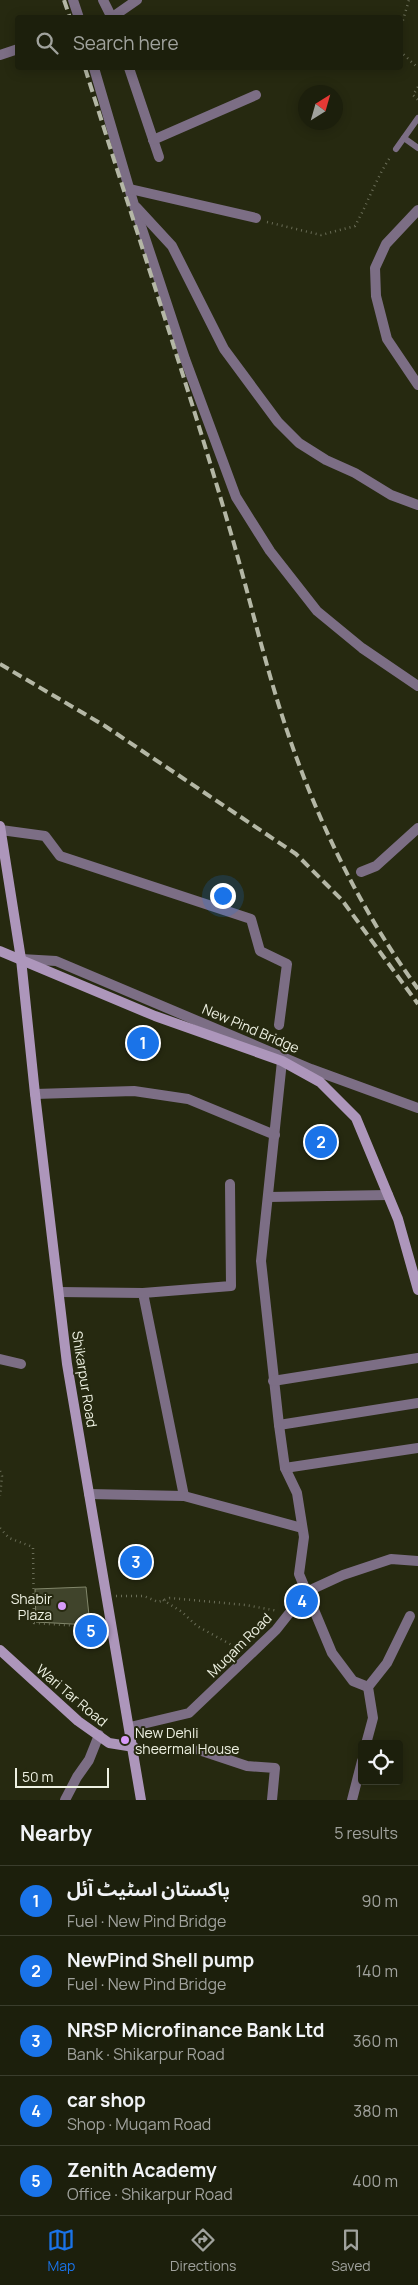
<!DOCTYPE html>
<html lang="en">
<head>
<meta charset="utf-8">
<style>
	body { margin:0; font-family:Manrope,"Noto Sans Arabic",sans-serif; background:#292c1a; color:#f1f3f6 }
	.controls { position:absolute; right:15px; bottom:15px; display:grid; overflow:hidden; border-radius:5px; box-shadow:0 2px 12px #0003 }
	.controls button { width:45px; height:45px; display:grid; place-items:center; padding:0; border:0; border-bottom:1px solid #3a3d2d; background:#1c1f0c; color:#f1f3f6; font:25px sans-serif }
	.compass { position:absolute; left:298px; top:85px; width:45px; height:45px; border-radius:50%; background:#1c1f0c; box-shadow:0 2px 12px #0003; rotate:37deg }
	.scale { position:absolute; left:15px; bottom:12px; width:94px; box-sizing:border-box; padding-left:5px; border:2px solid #eef1e2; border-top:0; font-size:14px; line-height:18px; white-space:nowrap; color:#eef1e2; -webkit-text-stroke:4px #262910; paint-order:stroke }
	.you { position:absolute; left:222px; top:895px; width:18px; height:18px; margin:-12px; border:4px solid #fff; border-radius:50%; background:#1a73e8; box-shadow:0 0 0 8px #1a73e833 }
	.badge { display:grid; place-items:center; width:32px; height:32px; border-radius:50%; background:#1a73e8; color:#fff; font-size:16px; font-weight:700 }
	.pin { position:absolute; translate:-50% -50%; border:2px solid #fff; box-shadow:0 1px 5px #0006 }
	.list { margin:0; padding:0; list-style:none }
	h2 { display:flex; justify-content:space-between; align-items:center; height:65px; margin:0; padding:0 20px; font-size:21px }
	h2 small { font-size:16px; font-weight:400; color:#a0a29d }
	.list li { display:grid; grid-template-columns:32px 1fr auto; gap:15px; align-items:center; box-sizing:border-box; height:70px; padding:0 20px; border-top:1px solid #3a3d2d }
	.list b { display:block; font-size:19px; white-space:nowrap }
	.list p { margin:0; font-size:16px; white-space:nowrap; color:#a0a29d }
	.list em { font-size:16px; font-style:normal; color:#a0a29d }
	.icon { flex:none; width:28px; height:28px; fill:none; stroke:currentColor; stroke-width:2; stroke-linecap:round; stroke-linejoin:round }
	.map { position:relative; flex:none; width:418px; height:1800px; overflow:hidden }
	.search { position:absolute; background:#1c1f0c; box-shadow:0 2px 12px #0003; left:15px; right:15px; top:15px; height:55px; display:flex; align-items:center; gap:12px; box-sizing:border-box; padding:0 18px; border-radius:5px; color:#a0a29d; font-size:19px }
	.sheet { height:415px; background:#1c1f0c }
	nav { display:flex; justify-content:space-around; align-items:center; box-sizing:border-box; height:70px; border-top:1px solid #3a3d2d; background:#1c1f0c; font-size:14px; color:#a0a29d }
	nav a { display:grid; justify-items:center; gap:2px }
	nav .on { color:#1a73e8 }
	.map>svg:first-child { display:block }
	.building { fill:#40442b; stroke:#82876b }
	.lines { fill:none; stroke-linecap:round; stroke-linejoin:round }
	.path { stroke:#6a6d57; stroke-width:2.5; stroke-dasharray:1 4; stroke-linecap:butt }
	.lane { stroke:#7c6e85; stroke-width:6 }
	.street { stroke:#7c6e85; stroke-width:10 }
	.secondary { stroke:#ad96bb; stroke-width:10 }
	.rail { stroke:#b4b7a5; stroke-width:4; stroke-dasharray:10 5; stroke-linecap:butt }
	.poi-dot { fill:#d79bf9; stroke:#262910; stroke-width:2 }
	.labels { text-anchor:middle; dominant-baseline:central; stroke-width:4; stroke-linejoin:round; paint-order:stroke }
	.street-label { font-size:14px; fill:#eef1e2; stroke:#262910 }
	.poi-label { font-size:14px; fill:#eef1e2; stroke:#262910; text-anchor:end }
</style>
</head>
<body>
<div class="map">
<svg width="418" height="1800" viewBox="0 0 418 1800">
	<rect width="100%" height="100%" fill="#262910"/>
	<polygon class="building" points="86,1587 90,1625 36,1622 35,1589"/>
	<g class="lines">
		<g class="path">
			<polyline points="400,30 409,0"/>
			<polyline points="400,51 418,68"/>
			<polyline points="418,87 413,95 418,100"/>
			<path d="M267,222l54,13 34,-9c13,-23 21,-48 36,-70"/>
			<polyline points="0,1471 2,1476 0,1496"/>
			<polyline points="0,1528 9,1538 33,1547 34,1623 97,1627"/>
			<polyline points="116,1596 144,1596 158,1602 170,1598 246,1605 278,1611"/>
			<polyline points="163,1600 182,1612 197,1626 239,1649"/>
		</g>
		<g class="lane">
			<polyline points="404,138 418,148"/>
			<polyline points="396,149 418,118"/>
		</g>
		<g class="street">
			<polyline points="73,0 79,18"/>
			<polyline points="103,0 112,18"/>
			<polyline points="111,18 137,0"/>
			<polyline points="0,55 18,49"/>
			<polyline points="94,68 134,205 159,280 185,359 236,497 270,551 317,611 362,648 418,686"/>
			<polyline points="129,68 159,157"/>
			<polyline points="153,140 256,95"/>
			<polyline points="130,189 256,218"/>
			<polyline points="136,207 172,246 224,349 278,422 299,443 326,460 355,473 391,495 418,505"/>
			<polyline points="418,210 386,244 375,268 376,296 387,339 418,385"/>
			<polyline points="1,830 45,836 60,856 251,919 260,951 287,964 279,1025"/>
			<polyline points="361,872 376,866 418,828"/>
			<polyline points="21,959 56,961 311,1069 418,1108"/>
			<polyline points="282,1061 261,1261 279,1425 285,1468 297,1493 304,1537 299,1574 332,1653 353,1681 368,1687"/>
			<polyline points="35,1094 134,1091 188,1099 275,1135"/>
			<polyline points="268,1197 388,1195"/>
			<polyline points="59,1292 143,1293 184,1496"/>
			<polyline points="143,1293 231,1286 230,1184"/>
			<polyline points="0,1359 21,1364"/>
			<polyline points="273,1381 418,1358"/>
			<polyline points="279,1425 418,1403"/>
			<polyline points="285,1468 418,1448"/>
			<polyline points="89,1494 184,1496 302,1528"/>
			<polyline points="130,1727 189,1713 276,1630 306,1592 343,1575 391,1559 418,1561"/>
			<polyline points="366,1744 373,1718 368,1687 387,1663 410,1616"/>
			<polyline points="199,1750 247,1766 275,1768 272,1800"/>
			<polyline points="65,1800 77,1777 89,1760 99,1735"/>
			<polyline points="352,1800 362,1761"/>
		</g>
		<g class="secondary">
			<polyline points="0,826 21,959 35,1094 67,1364 141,1800"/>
			<polyline points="0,951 155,1016 282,1061 320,1082 356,1118 398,1219 418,1290"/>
			<polyline points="0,1650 78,1721 109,1743 134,1747"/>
		</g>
		<g class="rail">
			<polyline points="64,0 70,18"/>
			<path d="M85,68c48,154 100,307 145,462 17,58 31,118 49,176 31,100 77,198 139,283"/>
			<polyline points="0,664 105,726 296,854 342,900 418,1004"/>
		</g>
	</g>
	<g class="poi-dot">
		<circle cx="62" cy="1606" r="5"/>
		<circle cx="125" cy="1740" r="5"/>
	</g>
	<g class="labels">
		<g class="street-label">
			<text transform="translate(251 1028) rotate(23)">New Pind Bridge</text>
			<text transform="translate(85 1379) rotate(81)">Shikarpur Road</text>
			<text transform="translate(239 1645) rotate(-45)">Muqam Road</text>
			<text transform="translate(72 1695) rotate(40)">Wari Tar Road</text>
		</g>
		<g class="poi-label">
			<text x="52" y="1598">Shabir<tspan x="52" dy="16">Plaza</tspan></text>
			<text x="135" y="1732" text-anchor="start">New Dehli<tspan x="135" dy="16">sheermal House</tspan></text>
		</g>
	</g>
</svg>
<div class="controls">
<button><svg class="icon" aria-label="locate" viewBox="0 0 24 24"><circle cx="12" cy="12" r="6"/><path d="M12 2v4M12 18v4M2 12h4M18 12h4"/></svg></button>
</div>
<svg class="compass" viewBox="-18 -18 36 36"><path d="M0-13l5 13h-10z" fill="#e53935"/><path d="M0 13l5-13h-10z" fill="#a0a29d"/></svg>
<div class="scale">50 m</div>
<div class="you"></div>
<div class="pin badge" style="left:143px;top:1043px">1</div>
<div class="pin badge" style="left:321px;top:1142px">2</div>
<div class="pin badge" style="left:136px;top:1562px">3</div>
<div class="pin badge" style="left:302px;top:1601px">4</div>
<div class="pin badge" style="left:91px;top:1631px">5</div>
<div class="search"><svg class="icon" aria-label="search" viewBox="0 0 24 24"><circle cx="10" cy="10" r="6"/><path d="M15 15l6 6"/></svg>Search here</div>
</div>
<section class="sheet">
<h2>Nearby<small>5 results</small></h2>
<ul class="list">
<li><span class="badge">1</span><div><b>پاکستان اسٹیٹ آئل</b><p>Fuel · New Pind Bridge</p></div><em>90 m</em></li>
<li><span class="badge">2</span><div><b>NewPind Shell pump</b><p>Fuel · New Pind Bridge</p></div><em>140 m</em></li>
<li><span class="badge">3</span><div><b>NRSP Microfinance Bank Ltd</b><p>Bank · Shikarpur Road</p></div><em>360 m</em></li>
<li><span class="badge">4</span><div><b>car shop</b><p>Shop · Muqam Road</p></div><em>380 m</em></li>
<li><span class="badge">5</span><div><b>Zenith Academy</b><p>Office · Shikarpur Road</p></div><em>400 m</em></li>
</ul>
</section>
<nav>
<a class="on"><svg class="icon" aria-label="map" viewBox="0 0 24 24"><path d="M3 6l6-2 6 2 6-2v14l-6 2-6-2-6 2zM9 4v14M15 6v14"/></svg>Map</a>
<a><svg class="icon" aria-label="directions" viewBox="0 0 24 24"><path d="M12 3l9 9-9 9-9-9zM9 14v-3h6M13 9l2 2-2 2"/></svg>Directions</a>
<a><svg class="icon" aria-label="saved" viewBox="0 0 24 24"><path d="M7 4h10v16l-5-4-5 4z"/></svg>Saved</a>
</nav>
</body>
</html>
